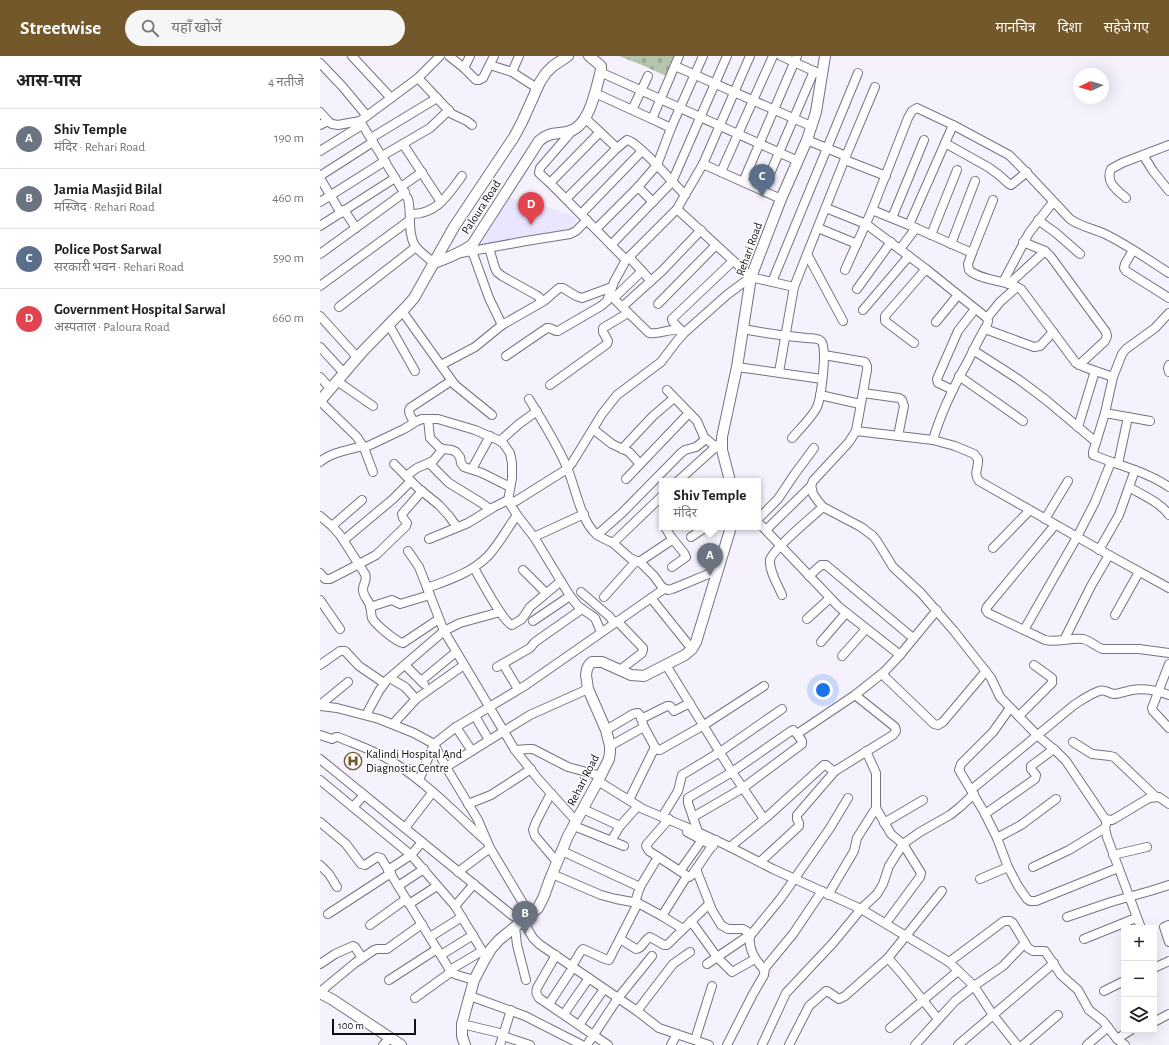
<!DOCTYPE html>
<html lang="hi">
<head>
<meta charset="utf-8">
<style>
	body { margin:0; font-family:"Alegreya Sans","Noto Sans Devanagari",sans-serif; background:#f6f6f6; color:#202124 }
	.controls { position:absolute; right:12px; bottom:12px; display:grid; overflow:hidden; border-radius:0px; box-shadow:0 4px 16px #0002 }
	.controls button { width:36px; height:36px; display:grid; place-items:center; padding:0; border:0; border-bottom:1px solid #e0e0e0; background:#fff; color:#202124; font:20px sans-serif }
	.compass { position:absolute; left:753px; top:12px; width:36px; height:36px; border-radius:50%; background:#fff; box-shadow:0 4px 16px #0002; rotate:266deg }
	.scale { position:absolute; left:12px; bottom:10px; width:84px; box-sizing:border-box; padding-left:4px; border:2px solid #100e14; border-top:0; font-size:11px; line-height:14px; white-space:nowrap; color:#100e14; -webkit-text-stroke:3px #fff; paint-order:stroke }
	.you { position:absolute; left:503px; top:634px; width:14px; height:14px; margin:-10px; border:3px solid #fff; border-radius:50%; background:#1a73e8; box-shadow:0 0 0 6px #1a73e833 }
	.badge { display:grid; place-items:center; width:26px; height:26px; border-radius:50%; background:#72582a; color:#fff; font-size:13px; font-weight:700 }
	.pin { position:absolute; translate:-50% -33px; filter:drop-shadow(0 1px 2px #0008) }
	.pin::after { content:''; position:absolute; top:21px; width:14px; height:12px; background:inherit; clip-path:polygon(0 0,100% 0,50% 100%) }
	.popup { position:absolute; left:339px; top:422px; width:102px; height:52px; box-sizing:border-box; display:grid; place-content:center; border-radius:0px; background:#fff; filter:drop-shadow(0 1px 3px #0005); font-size:13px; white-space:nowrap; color:#757577 }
	.popup b { font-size:15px; color:#202124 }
	.popup::after { content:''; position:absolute; left:50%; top:100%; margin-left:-8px; border:8px solid transparent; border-top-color:#fff }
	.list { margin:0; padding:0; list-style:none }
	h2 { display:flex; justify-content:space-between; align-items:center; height:52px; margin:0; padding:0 16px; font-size:17px }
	h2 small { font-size:13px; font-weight:400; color:#757577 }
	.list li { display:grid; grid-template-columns:26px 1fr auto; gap:12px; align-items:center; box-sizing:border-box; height:60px; padding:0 16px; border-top:1px solid #e0e0e0 }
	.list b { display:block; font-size:15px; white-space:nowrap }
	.list p { margin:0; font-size:13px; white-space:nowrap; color:#757577 }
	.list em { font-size:13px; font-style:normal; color:#757577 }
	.icon { flex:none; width:22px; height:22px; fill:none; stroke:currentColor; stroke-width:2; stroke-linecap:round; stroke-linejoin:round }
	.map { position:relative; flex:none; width:849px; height:989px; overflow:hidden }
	header { display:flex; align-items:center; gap:24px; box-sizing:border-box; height:56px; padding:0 20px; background:#72582a; color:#fff }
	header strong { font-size:19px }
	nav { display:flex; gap:22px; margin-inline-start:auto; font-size:14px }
	.search { width:280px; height:36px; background:#f6f6f6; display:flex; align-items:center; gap:10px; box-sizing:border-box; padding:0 14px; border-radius:22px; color:#757577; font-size:15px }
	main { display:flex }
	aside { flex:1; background:#fff }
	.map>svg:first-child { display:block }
	.built { fill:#ece5ff }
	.cemetery { fill:url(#cemetery-stones) }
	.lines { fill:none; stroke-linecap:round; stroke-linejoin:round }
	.minor-casing { stroke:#767282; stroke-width:10 }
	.major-casing { stroke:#767282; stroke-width:12 }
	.minor { stroke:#fff; stroke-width:8 }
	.major { stroke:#fff; stroke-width:10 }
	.labels { text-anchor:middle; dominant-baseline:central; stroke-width:3; stroke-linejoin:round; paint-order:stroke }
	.street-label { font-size:12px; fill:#100e14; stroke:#fff }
	.poi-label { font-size:12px; fill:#100e14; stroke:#fff; text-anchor:start }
</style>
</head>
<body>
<header>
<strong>Streetwise</strong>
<div class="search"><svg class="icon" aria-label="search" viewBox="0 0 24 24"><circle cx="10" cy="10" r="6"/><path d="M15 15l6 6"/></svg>यहाँ खोजें</div>
<nav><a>मानचित्र</a><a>दिशा</a><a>सहेजे गए</a></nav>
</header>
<main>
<aside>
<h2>आस-पास<small>4 नतीजे</small></h2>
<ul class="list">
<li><span class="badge" style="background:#6b7280">A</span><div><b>Shiv Temple</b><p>मंदिर · Rehari Road</p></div><em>190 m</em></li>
<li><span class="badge" style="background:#6b7280">B</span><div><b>Jamia Masjid Bilal</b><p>मस्जिद · Rehari Road</p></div><em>460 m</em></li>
<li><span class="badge" style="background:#5c6f8a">C</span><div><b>Police Post Sarwal</b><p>सरकारी भवन · Rehari Road</p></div><em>590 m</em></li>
<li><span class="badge" style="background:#e0444e">D</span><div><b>Government Hospital Sarwal</b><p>अस्पताल · Paloura Road</p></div><em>660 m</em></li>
</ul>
</aside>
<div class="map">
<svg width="849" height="989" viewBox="0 0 849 989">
	<defs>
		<pattern id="cemetery-stones" width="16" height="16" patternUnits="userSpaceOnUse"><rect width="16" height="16" fill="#b8c5ae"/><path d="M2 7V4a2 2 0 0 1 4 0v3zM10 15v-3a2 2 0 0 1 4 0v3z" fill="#9da895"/></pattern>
	</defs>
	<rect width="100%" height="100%" fill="#f5f2fd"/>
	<polygon class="built" points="187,138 204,150 208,138 215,140 220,148 257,162 250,175 164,191 157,187"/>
	<polygon class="cemetery" points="299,0 355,0 346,20 322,9"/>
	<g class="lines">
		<defs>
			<g id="minor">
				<polyline points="32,0 71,42"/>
				<polyline points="129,0 144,12"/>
				<polyline points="150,0 144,12 156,24 159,24 163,22 174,0"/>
				<polyline points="461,0 498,17"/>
				<polyline points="0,7 22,30 47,60"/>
				<polyline points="170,9 192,16 199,0"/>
				<polyline points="355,10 491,70"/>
				<polyline points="192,16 217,32"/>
				<polyline points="280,16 478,105"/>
				<polyline points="98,22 132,58 147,65 152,69"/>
				<polyline points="275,37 332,63 351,72"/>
				<polyline points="312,54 328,20"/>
				<polyline points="0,56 9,66 12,68 18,69 40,65 98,22 120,0"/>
				<polyline points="265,62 297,92"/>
				<polyline points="332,63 359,0"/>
				<path d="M40,65l48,78c4,15 -1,33 7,47 5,6 13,12 19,17"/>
				<polyline points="0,69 8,65"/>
				<polyline points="253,74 220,112 219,117 230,127 306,204"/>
				<polyline points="51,82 117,42"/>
				<polyline points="487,84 526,100"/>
				<polyline points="625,87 668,111 679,119 689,128 691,129 707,116"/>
				<polyline points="83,88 121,146"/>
				<polyline points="0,95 42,69"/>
				<polyline points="823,99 833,115 849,135"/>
				<polyline points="62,100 110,72 129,54"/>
				<polyline points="525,104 566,120"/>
				<polyline points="383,108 461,143"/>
				<polyline points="401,116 453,0"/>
				<polyline points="0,120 53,86"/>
				<polyline points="0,122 21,157"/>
				<polyline points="423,126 477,0"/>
				<polyline points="230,127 280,76"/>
				<polyline points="81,131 102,116"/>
				<polyline points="318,131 333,146"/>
				<polyline points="443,134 494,15"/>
				<path d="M806,142c-9,-8 -21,-16 -15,-29l11,-6 47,-18"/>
				<path d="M246,143l51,-51 10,-8c10,1 49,46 58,55"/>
				<path d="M673,144l-21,53 -4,11 1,6c12,11 37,10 52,19l55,74 8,4 29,10"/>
				<polyline points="0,146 65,105"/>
				<path d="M506,152l40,16 60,45 61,49 1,3 -1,4c-7,11 -13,24 -19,36 -14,25 -27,51 -35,79"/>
				<polyline points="357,153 431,221 439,223 474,231"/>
				<polyline points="24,154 36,172"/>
				<polyline points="552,154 589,169 652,197"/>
				<path d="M90,158c26,1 38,-19 52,-38"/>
				<polyline points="261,158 322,95"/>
				<polyline points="572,162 604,84"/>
				<polyline points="718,164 736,177 760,198"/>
				<polyline points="589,169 633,69"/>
				<polyline points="0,170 75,122"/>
				<polyline points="498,172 537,188"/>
				<polyline points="276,173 318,131 337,109 351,72 383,0"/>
				<polyline points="611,179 637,114"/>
				<polyline points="703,186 725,195 731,201 786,276 787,280 785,285 759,309"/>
				<polyline points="631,188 655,125"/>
				<polyline points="291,189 352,126 407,0"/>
				<polyline points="169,192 175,212 177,216 182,220 216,239 219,241 221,246"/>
				<polyline points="580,193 596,172"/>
				<polyline points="813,194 805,208 804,212 806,215 849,242"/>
				<polyline points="152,195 169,242 182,269"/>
				<polyline points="141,197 206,185 250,178 256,175 267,164"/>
				<polyline points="0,198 85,136"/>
				<polyline points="487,198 523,265"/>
				<polyline points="309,201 331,225"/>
				<path d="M525,214l27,-60 36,-92 4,-7 5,-3 36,17 56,30 15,15 46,49c11,8 25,10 37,16 22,11 42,25 62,38"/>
				<polyline points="452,226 538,17"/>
				<polyline points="683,226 709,177 733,146"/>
				<polyline points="689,228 725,195"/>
				<polyline points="0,230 90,164"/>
				<polyline points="537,233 571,186"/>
				<path d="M290,239l39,38c11,2 24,-7 34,-1"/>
				<polyline points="294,242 322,215"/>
				<polyline points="338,248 396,189"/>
				<polyline points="19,251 96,191"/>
				<polyline points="302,251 342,215 381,174"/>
				<polyline points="543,254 589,200"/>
				<polyline points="82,255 135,329 172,359"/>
				<path d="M849,257l-14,15 -29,21 -4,5 -9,23 -8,36 -12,39v3l3,1c24,10 52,16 73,31"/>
				<polyline points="0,260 37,301"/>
				<polyline points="667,262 680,246 697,231"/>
				<polyline points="616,266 638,239"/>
				<polyline points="69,269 95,315"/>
				<path d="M423,273c21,4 42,7 63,9 5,0 12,0 15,3 7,5 0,57 -4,66 -4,9 -18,23 -25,31"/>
				<polyline points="665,273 714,291 720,290 733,276"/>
				<polyline points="361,274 353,266 352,263 413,205"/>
				<polyline points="594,287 565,265 565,260 606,213"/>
				<polyline points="0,291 24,317"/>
				<polyline points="653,294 698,323 726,344 776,386"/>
				<polyline points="504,299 545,306 547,310 547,314 536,375 529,386 493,425 491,430 492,433 493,438 498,445 503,451 541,471 553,480 557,485 573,511 601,537 634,575 671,622 680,641 718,680 736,695 746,705 785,763 792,764 794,763 829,742 839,741 849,748"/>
				<path d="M186,300l41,-28c5,-1 7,4 11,3l43,-25 6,-5 7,-19 12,-22 51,-51 8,-14 18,-31 47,-108"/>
				<polyline points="121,309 155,291 182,269 224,245 239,232 243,232 256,240 262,242 292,231"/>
				<polyline points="849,309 848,312 849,316"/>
				<polyline points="417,311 502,323"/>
				<polyline points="459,316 474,231 526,100 555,31"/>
				<polyline points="639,320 703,365"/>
				<polyline points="0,321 10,332"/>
				<polyline points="17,325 53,350"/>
				<polyline points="230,329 287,288 288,285 283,276 283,272 308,257"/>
				<polyline points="347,334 377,365 384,381 396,391"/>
				<polyline points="633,334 618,327 617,323 638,275 655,253"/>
				<polyline points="543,337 579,342 582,344 584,350 578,380"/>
				<polyline points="500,339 540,348"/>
				<path d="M209,343c14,23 29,46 39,71 7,17 13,49 26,62 4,5 13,8 19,11"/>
				<polyline points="0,345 37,381 44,392 53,416"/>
				<polyline points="785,357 830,365"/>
				<polyline points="108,363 110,382 119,391 123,393 132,394 136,396 140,401 141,407 144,411 162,417 190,431"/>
				<path d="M94,366c-2,-4 -7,-10 -4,-14l41,-27"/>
				<polyline points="758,371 775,315"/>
				<polyline points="273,373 292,388 309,396 320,408"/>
				<path d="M536,375l77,9 22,6 19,8 4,5c1,9 -5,14 1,22l130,74 60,33"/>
				<polyline points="180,385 199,368 217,355"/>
				<polyline points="44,392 84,373 97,365 102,363 118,363 155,374 178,384 183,387 190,397 192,407 192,422 188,445 197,459 214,481 250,540 258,550 275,562 281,576"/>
				<polyline points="302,393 333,360 354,342"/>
				<path d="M0,406c11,-10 29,-12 43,-16"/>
				<polyline points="109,407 129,427 160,446 170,453"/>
				<polyline points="74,408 98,432 119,449 129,460 137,471"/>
				<polyline points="798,408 808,361"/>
				<polyline points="152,413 170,380"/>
				<polyline points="86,420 97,412 113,405 123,393"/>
				<polyline points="306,423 369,357"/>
				<polyline points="358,425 399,388"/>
				<path d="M809,431c13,8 31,15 40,28"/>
				<polyline points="342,440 293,487 310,502 321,507 334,520 342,531 348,534 352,533 362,529 398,514"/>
				<path d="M0,460l12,10 8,9 25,39c3,7 -3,10 -2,17 1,6 5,9 7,14 1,4 1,9 2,13 3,6 24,24 31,25l36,-24"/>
				<polyline points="438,463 458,443 474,419 494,392"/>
				<polyline points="725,463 748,425"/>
				<polyline points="438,466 519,551 580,599"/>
				<path d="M735,469l-68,82 -1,3 2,3 57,27c13,3 26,-3 38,-1 8,2 13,8 20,10h36l30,4"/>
				<polyline points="12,470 42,444"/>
				<polyline points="446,474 491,430"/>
				<polyline points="277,479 302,457 361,397 365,394 376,391 386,383"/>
				<polyline points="214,481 264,458"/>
				<polyline points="371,481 386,471"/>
				<polyline points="109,483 148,467 174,451 186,445 191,446 196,445 247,413 252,407 282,358 297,339 341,306 357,285 364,277 408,238 431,221"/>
				<polyline points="24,484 73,443 91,425"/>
				<polyline points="673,492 710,454"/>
				<polyline points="779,494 799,459 815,414"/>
				<polyline points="88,495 99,511 124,575 195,694 219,724 256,765"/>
				<polyline points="319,506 352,484 351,481 345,471"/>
				<polyline points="352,511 366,501 364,497 352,482"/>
				<path d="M154,512c6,10 29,54 38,57l10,-6 8,-12 31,-26"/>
				<polyline points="203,514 226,537"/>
				<polyline points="0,517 5,523 10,523 39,508 56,499 86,470 87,467 83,462 82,458 102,435"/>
				<polyline points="489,520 501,509 506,509 593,582"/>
				<path d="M107,532c22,-8 44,-15 61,-32 11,-12 19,-27 29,-41"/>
				<polyline points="261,536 290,561 294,567"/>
				<path d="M462,539c-4,-10 -13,-24 -12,-35 1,-9 44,-45 53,-53"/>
				<polyline points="284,541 316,505"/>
				<polyline points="331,542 372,593"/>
				<polyline points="0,544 20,573"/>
				<polyline points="50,551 72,544 80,548 110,539"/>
				<polyline points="795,559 819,516"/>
				<polyline points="487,563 510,542"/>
				<polyline points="213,565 250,540"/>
				<polyline points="297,565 323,592 323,594 322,597 300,614"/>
				<polyline points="704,574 757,481 775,446 791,406"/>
				<polyline points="744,584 771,530 789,499"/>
				<polyline points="501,586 526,557"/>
				<polyline points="522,600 546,573"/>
				<polyline points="183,608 198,633"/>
				<polyline points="849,608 832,652 833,655 849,672"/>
				<polyline points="0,609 20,595 25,595 39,610 64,627"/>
				<polyline points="85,609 104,628"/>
				<polyline points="346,609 412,716 423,732 482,688 482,685 477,678 535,639 564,616 580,599 617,554"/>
				<polyline points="177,611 210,592 215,586 262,553"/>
				<polyline points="562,618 614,668 618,669 623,666 666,615"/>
				<polyline points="70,622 85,631 96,643"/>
				<polyline points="101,625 136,596"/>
				<polyline points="0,649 28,626"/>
				<polyline points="0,650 17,652 59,663 94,677 114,688 126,711 158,764 170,792 210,859"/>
				<polyline points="690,652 673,676 641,708 639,714 664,756 677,782 688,811 698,830 707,843 710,845 716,845 798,812"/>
				<polyline points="46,659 59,635 67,624 124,575 140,567 180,556"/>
				<polyline points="155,660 169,684"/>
				<polyline points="699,660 732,627 732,622 714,609"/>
				<polyline points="321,663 347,650 350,650 354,655 370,647"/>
				<polyline points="73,668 96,643 144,609"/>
				<polyline points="136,671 152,695"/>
				<polyline points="286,674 313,658 318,657 320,659 324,671 335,691 338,694 340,694 384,669 444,630"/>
				<path d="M0,679l12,4 4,-2h2c19,8 41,15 58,27 33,21 60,50 89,76"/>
				<polyline points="753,686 772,698 790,700 794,701 836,741"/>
				<polyline points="290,690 324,671"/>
				<polyline points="195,694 209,693 213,693 248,711 281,720"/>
				<polyline points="546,695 556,717 556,752 571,778 583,788 601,817 600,821 566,867"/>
				<polyline points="0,703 193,860 203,865 213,882 219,888 317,955 339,972 389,989"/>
				<polyline points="126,711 210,659 268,633"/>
				<polyline points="0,724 91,799 135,850 166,901"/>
				<polyline points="99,724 114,688 136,671 206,629 344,533"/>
				<polyline points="278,725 323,753 378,776 410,791 453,813 541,853 611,895 629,906 654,930 673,959 697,989"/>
				<path d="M651,734l103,-85c8,-5 16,-11 25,-14 6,-2 9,2 15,3 5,0 12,-3 18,-4 12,-2 26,1 37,5"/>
				<polyline points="231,737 216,766 213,774 215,780 237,806"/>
				<polyline points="309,744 335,691"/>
				<polyline points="148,748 171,739 211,713"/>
				<polyline points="33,751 44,739"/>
				<polyline points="263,753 300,770"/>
				<polyline points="665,758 715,723 716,719 711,713 711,710 734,693"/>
				<polyline points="342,761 358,735 362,719 400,696 462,653"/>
				<polyline points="373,761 423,732 444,763"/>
				<polyline points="349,763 327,788 326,790 329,795 369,821 372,819 396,784"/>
				<polyline points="787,764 785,772 787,781 821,872"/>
				<polyline points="0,766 26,788 41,808 45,809 57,801 61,802 131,916 137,919 154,924"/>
				<polyline points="564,767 603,744"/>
				<polyline points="254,770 304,790"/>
				<polyline points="85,772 112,737"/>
				<polyline points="367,776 393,790"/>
				<polyline points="378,776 368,747 368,742 412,716 471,675 473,674 477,678"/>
				<polyline points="677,782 701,769 736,743"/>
				<polyline points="291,785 300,770 318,750"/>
				<polyline points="410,791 448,760 504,709 506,709 513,715 515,715 573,679 576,675 575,671 535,639"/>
				<polyline points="242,795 320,831"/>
				<polyline points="793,799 827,791"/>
				<polyline points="440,806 479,770 479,767 477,763 477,759 515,715"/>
				<polyline points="0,809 9,818 17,831"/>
				<polyline points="713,811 749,794 785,772"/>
				<polyline points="376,813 392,854 401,869 408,873 423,873 431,878 387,908"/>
				<polyline points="68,814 91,799 102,786"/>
				<polyline points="360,815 382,784"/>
				<polyline points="138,816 170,792"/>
				<polyline points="232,818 281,839 296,843 318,847 342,860 363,873"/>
				<polyline points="660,823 688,811"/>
				<polyline points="78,830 104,813"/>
				<polyline points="508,839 534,795 537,782 556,752"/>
				<polyline points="315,846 320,831 338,801"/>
				<polyline points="89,848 117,830"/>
				<polyline points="135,850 154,828"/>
				<polyline points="8,858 71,817"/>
				<polyline points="342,860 367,820"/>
				<polyline points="747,861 791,846 830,835 849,829"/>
				<polyline points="371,865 397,901 412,916 435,903"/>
				<polyline points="50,869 86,843"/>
				<polyline points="849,869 844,871 849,886"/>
				<polyline points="195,871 197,889 206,924"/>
				<polyline points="110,881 142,861"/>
				<path d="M300,883l16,10c6,0 8,-9 14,-12l14,8h3l42,-41"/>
				<polyline points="764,883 816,862"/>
				<polyline points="121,899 153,879"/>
				<path d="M236,899l-19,33c-1,4 -1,6 2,10l69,47"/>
				<polyline points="568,902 582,918 618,963"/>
				<polyline points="629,906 684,865 690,865 693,867 708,892 713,895 725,895 741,919 758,934 769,954 783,965 797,983 805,989"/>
				<polyline points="0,908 15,898 33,890 35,891 42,902"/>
				<polyline points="252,910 261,895 263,893 285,903 289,904 318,847"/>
				<polyline points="834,912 849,905"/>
				<polyline points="130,914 162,895"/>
				<path d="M444,914c-8,-10 -16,-20 -14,-34l31,-38 49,-70 18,-30"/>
				<polyline points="69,924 117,893"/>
				<polyline points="784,935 804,925"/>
				<polyline points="0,936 35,907 54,894 57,893 67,893 102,868"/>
				<polyline points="150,940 205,960 262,989"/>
				<polyline points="95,942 131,916"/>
				<polyline points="229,948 250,916"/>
				<polyline points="317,955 353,908 370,896"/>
				<polyline points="244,958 269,922"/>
				<polyline points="834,966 849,958"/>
				<polyline points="142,968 184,978"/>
				<polyline points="259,969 284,933"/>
				<polyline points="570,972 638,915"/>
				<polyline points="183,980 210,989"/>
				<polyline points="797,983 811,974"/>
				<polyline points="375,984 392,930"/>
				<polyline points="63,989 70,982"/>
				<polyline points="180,989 191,954"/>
				<polyline points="267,989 298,942 332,900"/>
				<polyline points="351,989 357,978"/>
				<polyline points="407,989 433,938 444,919 445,912 473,878 502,835"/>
				<polyline points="442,989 466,937 513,887 541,853 557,838 563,828 569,810 583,788 600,776 630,759 640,751 654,738"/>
				<polyline points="469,989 489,950 506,935 507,935 519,943 525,940 568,902 622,835"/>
				<polyline points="595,989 635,945 654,930 683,910 705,887"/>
				<polyline points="638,989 734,907"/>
				<polyline points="703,989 738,959"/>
				<polyline points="767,989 788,971"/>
			</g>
			<g id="major">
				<path d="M114,207c14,-5 26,-10 38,-18l67,-104c10,-9 16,-7 28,-9 23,-4 29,-44 34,-62v-4l-12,-10"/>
				<polyline points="0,345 43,295 87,250 94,242 134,171 194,81 202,66 220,26 226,17 233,10 248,0"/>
				<polyline points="410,425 402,394 402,381 417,311 431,221 461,143 487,84 496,56 505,0"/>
				<polyline points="0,937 13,944 81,989"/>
				<polyline points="145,989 142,980 142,968 154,924 164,905 171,893 179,884 218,852 224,840 230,823 248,780 278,725 289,703 290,696 290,690 286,674 268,633 266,619 267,613 269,609 272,606 282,606 311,619 324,620 365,599 372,593 376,586 411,471"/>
			</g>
		</defs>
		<use href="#minor" class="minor-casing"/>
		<use href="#major" class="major-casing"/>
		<use href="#minor" class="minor"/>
		<use href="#major" class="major"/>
	</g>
	<defs>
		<symbol id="hospital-ring" viewBox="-11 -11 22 22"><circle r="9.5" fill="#fff" stroke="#72582a" stroke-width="1.5"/><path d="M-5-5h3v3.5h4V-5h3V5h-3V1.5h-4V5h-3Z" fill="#72582a"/></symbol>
	</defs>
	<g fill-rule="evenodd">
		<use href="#hospital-ring" x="23" y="695" width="20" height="20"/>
	</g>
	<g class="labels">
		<g class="street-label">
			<text transform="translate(161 151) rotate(-57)">Paloura Road</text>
			<text transform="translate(429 193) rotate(-70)">Rehari Road</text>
			<text transform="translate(263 724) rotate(-63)">Rehari Road</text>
		</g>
		<g class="poi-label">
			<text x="46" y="698">Kalindi Hospital And<tspan x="46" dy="14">Diagnostic Centre</tspan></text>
		</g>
	</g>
</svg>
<div class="controls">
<button>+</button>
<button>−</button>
<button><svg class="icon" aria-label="layers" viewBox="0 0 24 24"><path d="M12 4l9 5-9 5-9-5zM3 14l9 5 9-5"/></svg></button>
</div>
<svg class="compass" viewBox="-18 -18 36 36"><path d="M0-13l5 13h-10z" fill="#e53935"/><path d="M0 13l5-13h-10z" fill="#757577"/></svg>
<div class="scale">100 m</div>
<div class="you"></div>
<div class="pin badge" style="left:390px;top:520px;background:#6b7280">A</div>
<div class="popup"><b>Shiv Temple</b>मंदिर</div>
<div class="pin badge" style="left:205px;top:878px;background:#6b7280">B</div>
<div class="pin badge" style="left:442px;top:141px;background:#5c6f8a">C</div>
<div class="pin badge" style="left:211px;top:169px;background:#e0444e">D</div>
</div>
</main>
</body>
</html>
